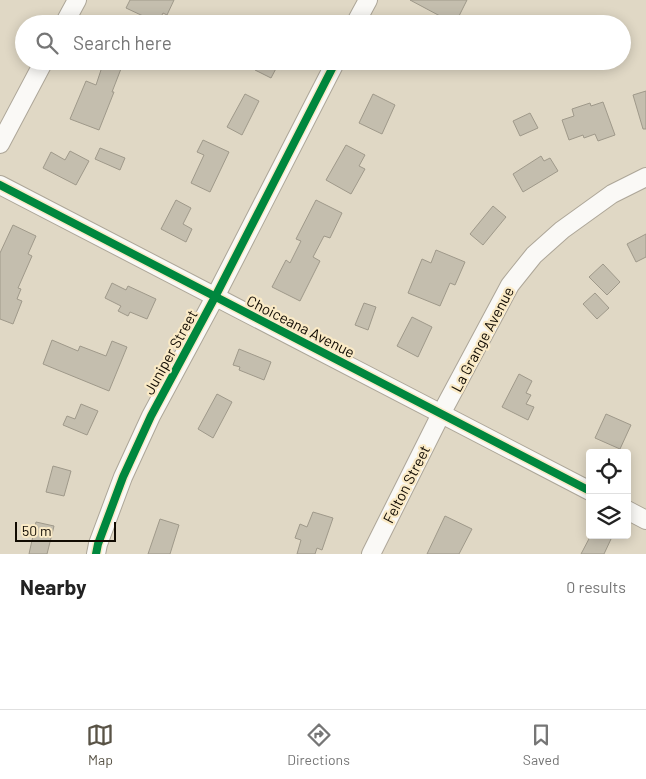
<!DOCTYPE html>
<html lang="en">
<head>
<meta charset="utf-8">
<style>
	body { margin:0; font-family:Barlow,sans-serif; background:#f6f6f6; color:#222 }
	.controls { position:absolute; right:15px; bottom:15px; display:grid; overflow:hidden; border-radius:5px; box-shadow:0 2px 12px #0003 }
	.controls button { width:45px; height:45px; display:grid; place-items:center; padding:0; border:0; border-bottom:1px solid #e0e0e0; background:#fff; color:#222; font:25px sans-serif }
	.scale { position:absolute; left:15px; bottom:12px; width:101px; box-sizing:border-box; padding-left:5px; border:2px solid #110b02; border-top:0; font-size:14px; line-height:18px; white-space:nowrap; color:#110b02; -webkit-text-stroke:4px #faeac6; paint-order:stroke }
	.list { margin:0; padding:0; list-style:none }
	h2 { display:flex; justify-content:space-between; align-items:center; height:65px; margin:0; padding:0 20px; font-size:21px }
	h2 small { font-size:16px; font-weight:400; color:#767676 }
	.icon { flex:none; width:28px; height:28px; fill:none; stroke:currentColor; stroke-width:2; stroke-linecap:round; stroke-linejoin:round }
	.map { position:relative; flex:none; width:646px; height:554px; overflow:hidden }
	.search { position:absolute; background:#fff; box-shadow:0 2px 12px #0003; left:15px; right:15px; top:15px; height:55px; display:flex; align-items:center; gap:12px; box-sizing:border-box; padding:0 18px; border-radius:28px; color:#767676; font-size:19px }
	.sheet { height:155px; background:#fff }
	nav { display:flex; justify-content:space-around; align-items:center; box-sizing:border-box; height:70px; border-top:1px solid #e0e0e0; background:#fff; font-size:14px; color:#767676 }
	nav a { display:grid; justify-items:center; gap:2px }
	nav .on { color:#595346 }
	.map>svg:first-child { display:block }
	.building { fill:#c4beae; stroke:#9f998a }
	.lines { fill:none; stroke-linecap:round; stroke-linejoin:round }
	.minor-casing { stroke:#ada698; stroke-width:20 }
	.minor { stroke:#faf9f6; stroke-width:18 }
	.cycleway-casing { stroke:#faeac6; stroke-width:11 }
	.cycleway { stroke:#00873e; stroke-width:8 }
	.labels { text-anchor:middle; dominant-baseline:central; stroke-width:4.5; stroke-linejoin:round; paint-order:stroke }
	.street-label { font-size:15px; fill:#110b02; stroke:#faeac6 }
</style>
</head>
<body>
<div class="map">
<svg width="646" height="554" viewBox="0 0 646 554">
	<rect width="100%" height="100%" fill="#e0d8c5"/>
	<g class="building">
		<polygon points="130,0 174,0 167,15 163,13 158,23 126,8"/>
		<polygon points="410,0 467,0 455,24"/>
		<polygon points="104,61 124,61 112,92 114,92 99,130 70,119 86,81 96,85"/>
		<polygon points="260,61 280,61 271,78 255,70"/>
		<polygon points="646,91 646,129 643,129 633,95"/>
		<polygon points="245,94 259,101 242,135 227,127"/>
		<polygon points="373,94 395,105 382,134 359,123"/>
		<polygon points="603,102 615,135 598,141 595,134 584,138 583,135 569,140 562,120 574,116 572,109 590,103 591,106"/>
		<polygon points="530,113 538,128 520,136 513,121"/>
		<polygon points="203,140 229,152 210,192 191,183 204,155 197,152"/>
		<polygon points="346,145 365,155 359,166 365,169 351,194 326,180"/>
		<polygon points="100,148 125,158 120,170 95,159"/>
		<polygon points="70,151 89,161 76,185 43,168 51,152 65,160"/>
		<polygon points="541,156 544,161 550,158 558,171 523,192 513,174"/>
		<polygon points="176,200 191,208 183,224 192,229 186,242 161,229"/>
		<polygon points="316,200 342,213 330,238 324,236 313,257 320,261 300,301 272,287 286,260 290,263 301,241 296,239"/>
		<polygon points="493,206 506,217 483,245 470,234"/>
		<polygon points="13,225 36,236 28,254 32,256 18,288 21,289 17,299 22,301 13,324 0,319 0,253"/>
		<polygon points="646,234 646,257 636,262 627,244"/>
		<polygon points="436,250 465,262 455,285 450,283 440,306 408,293 422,259 431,263"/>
		<polygon points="603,264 620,282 607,295 589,277"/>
		<polygon points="112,283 126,290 128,286 156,299 147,319 130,312 128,316 118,311 121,306 105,298"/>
		<polygon points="595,293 609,308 597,319 583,304"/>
		<polygon points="364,303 376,307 368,330 355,325"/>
		<polygon points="412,317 432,327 418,357 397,346"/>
		<polygon points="52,340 78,351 80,346 106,356 112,341 127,347 109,391 43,364"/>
		<polygon points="239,349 271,362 264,380 239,370 240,367 233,365"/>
		<polygon points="519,374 532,381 526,393 531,395 526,404 534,407 528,420 502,407"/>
		<polygon points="217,394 232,402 213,438 198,429"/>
		<polygon points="81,404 98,411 87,435 63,425 67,416 75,419"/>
		<polygon points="606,414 631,425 620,449 595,438"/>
		<polygon points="53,466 71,471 64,496 46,492"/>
		<polygon points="313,512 333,518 322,550 317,548 315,554 297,554 301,540 295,538 300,524 307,527"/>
		<polygon points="445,516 472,529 459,554 427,554"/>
		<polygon points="160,519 179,525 170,554 148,554"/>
		<polygon points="36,522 54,526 47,554 29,554"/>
		<polygon points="591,535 604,535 611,539 604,554 581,554"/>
	</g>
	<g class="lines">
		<defs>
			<g id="minor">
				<polyline points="64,24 77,0"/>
				<polyline points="355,24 368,0"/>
				<polyline points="0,144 44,61"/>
				<polyline points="0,185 590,491"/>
				<polyline points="627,510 646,520"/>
				<polyline points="96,554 98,544 123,477 151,416 215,297 336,61"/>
				<polyline points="371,554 441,414 510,285 534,255 562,230 612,194 646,177"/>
			</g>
		</defs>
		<use href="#minor" class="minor-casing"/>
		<use href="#minor" class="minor"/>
		<defs>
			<g id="cycleway">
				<polyline points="0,185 590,491"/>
				<polyline points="96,554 98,544 123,477 151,416 215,297 336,61"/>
			</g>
		</defs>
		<use href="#cycleway" class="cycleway-casing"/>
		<use href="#cycleway" class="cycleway"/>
	</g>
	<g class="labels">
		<g class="street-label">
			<text transform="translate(301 326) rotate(27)">Choiceana Avenue</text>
			<text transform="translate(482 339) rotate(-62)">La Grange Avenue</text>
			<text transform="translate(170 352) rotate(-61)">Juniper Street</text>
			<text transform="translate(406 484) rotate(-63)">Felton Street</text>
		</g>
	</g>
</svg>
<div class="controls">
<button><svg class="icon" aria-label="locate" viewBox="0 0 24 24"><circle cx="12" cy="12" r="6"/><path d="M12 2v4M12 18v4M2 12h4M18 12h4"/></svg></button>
<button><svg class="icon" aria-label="layers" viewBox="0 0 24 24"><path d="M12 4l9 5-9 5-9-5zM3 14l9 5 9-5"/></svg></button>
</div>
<div class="scale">50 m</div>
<div class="search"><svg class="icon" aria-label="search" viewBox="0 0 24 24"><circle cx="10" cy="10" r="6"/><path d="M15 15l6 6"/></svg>Search here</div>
</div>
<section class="sheet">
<h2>Nearby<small>0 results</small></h2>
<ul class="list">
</ul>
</section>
<nav>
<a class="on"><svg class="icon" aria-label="map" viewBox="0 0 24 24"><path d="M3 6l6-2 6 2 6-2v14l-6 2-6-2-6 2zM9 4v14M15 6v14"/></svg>Map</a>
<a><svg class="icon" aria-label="directions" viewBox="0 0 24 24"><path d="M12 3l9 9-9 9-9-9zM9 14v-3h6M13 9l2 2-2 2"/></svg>Directions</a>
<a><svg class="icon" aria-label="saved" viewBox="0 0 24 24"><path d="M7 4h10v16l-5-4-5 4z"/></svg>Saved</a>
</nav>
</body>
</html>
